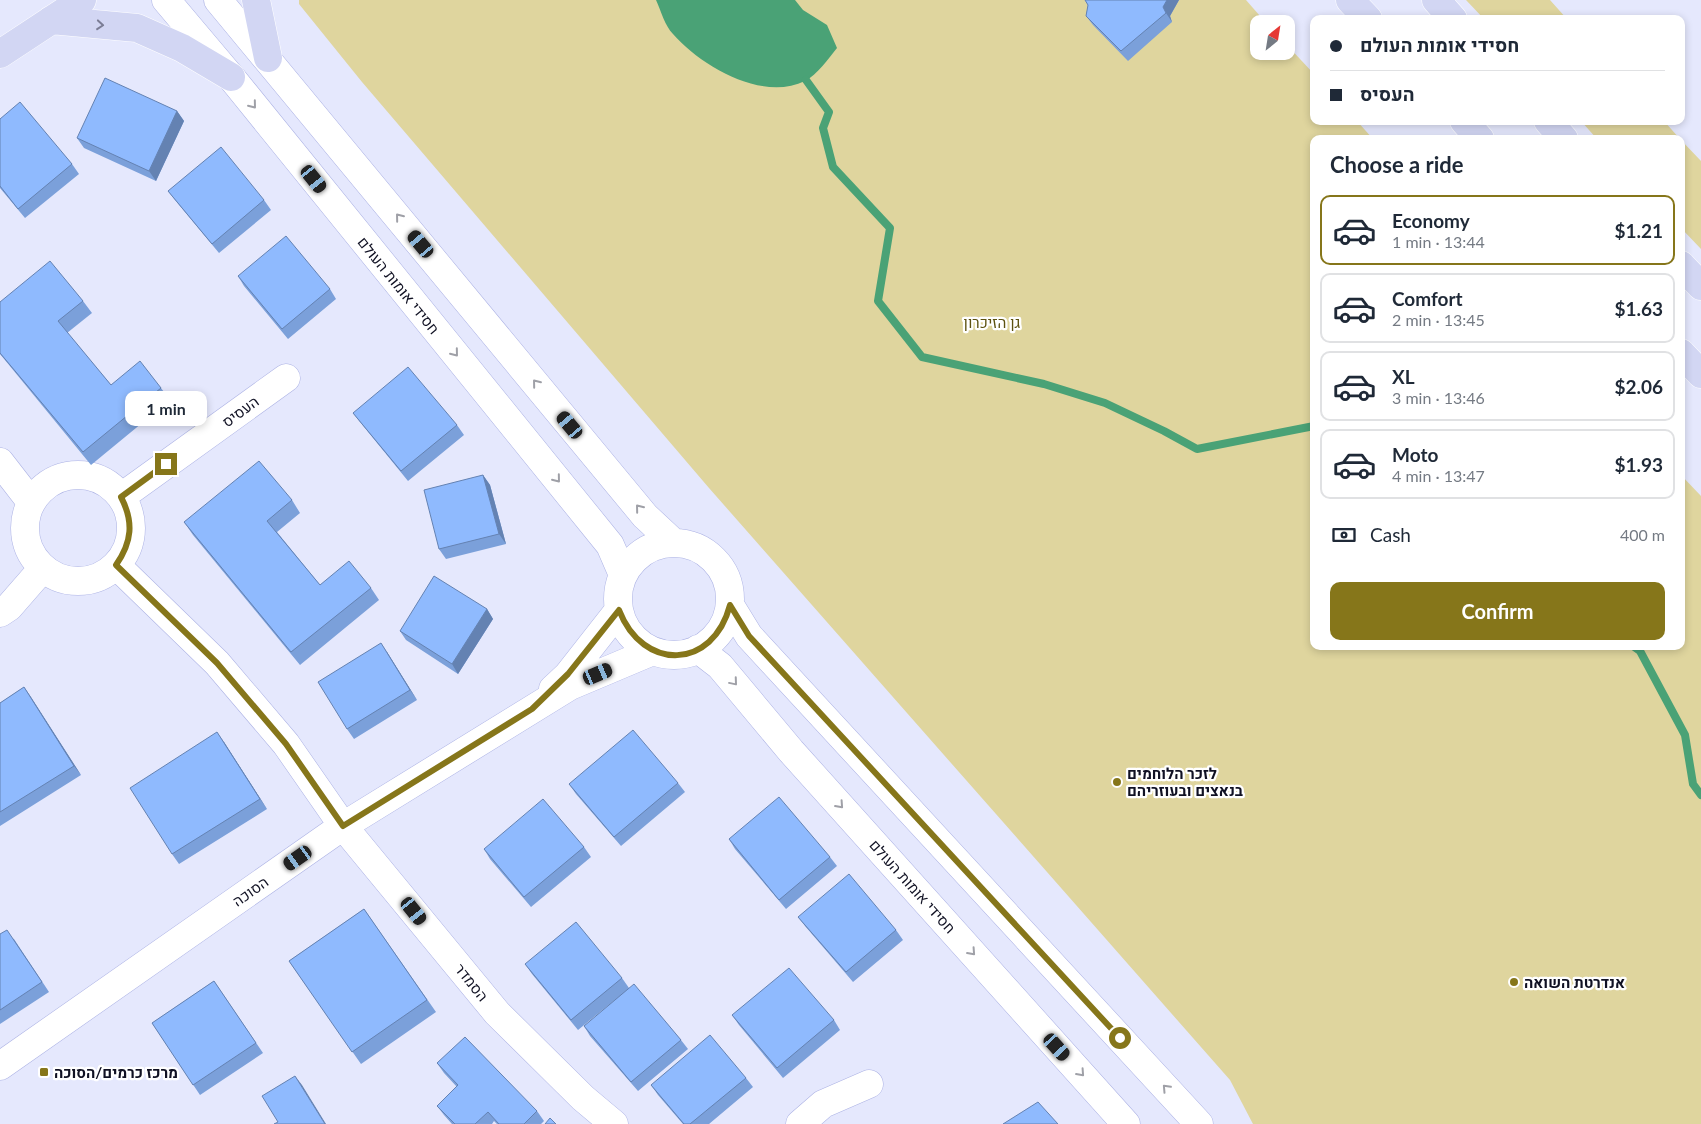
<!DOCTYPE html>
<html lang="en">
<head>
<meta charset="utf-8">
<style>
  body { margin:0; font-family:Lato,Heebo,sans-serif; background:#f2f2f3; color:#1f2937; height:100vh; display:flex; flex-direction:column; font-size:19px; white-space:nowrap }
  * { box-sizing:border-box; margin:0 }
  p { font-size:16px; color:#747a83 }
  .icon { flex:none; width:28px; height:28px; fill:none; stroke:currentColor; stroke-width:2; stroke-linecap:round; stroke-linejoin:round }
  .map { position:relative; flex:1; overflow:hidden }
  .sheet { position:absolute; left:1310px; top:135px; width:375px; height:515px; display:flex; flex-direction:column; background:#fff; border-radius:10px; box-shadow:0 2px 8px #0003 }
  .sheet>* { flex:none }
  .hud { position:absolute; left:1310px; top:15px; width:375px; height:110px; border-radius:10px; box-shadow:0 2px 8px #0003; display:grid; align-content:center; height:110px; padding:0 20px; background:#fff }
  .needle { width:32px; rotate:30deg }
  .fabs { position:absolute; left:1250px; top:15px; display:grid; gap:10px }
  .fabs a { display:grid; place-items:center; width:45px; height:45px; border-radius:10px; background:#fff; box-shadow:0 2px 8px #0003; font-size:25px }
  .end { position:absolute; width:22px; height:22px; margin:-11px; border:6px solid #86761a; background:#fff; box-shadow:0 0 0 2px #fff }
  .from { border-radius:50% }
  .bubble { position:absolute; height:35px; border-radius:10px; background:#fff; box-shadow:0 2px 8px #0003; font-size:16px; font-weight:700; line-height:35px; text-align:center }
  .car { position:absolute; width:15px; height:30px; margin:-15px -8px; border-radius:6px; box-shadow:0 0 4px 1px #0007; background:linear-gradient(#222 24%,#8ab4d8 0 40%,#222 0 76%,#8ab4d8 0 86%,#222 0) }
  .hud b { display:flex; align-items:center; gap:18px; height:48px; font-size:19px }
  .hud b+b { border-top:1px solid #e0e1e3 }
  .hud i { width:12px; height:12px; background:#1f2937 }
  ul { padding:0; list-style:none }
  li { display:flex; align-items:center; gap:15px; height:70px; margin:0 10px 8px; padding:0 10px; border:2px solid #e0e1e3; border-radius:10px }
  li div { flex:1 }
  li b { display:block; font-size:19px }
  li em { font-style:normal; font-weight:700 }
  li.active { border-color:#86761a }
  li>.icon { width:45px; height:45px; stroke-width:1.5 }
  h2 { padding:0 20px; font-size:22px; line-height:60px }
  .pay { display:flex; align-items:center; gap:12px; height:55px; padding:0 20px; font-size:19px }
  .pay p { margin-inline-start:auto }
  .cta { display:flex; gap:10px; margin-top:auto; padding:10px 20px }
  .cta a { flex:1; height:58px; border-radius:10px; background:#86761a; color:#fff; font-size:20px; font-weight:700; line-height:58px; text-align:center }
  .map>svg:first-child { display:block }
</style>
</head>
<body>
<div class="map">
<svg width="1701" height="1124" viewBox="0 0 1701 1124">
  <rect width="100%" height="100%" fill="#e5e8fd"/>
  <!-- green -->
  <path fill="#dfd59e" d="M 299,0 L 1246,0 L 1267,24 L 1259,24 L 1259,51 L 1286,51 L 1286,44 L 1314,74 L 1314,121 L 1357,121 L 1373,139 L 1314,139 L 1314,646 L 1681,646 L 1681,475 L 1701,496 L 1701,1124 L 1253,1124 L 1230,1080 L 709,488 L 362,82 L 299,4 Z
    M 1466,0 L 1550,0 L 1567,19 L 1484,19 Z
    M 1581,121 L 1664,121 L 1680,139 L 1597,139 Z
    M 1681,140 L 1701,161 L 1701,249 L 1681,228 Z"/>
  <!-- water -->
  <path fill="#4aa276" d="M 656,0 L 795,0 L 803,10 L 827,25 L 837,48 C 829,58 817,75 805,81 C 762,102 701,66 673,34 C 665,26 661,11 656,0 Z"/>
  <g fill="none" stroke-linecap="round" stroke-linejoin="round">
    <!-- stream -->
    <path stroke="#4aa276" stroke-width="8" d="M 806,80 L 829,112 L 823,128 L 833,167 L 890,228 L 878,301 L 922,357 L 1044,384 L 1105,403 L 1164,431 L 1197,449 L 1314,426
      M 1633,646 L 1640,651 L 1685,735 L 1693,784 L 1701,795"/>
    <!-- minor casing -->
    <g stroke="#acb2e4" stroke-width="29">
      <path id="minor" d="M 166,0 L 231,77 L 610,545 L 623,575
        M 218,0 L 645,516 L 674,543
        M 0,462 L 31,502
        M25 528a53 53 0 1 1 106 0a53 53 0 1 1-106 0Z
        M 121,497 L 286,378
        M618 599a56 56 0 1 1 112 0a56 56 0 1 1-112 0Z
        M 116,565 L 217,663 L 286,744 L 343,826 L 497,1013 L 583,1098 L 614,1124
        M 730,605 L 749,636 L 1199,1124
        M 0,613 L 9,607 L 43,568
        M 698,649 L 720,666 L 791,751 L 1126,1124
        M 553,689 L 568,675 L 619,610
        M 0,1066 L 343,826 L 570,686 L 653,651
        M 800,1124 L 823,1104 L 869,1084"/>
    </g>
    <!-- major casing -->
    <g stroke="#fff" stroke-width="29">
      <path id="major" d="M 256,0 L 268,58
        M 1350,0 L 1368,19
        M 1436,0 L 1453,19
        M 51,20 L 137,28 L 182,48 L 231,77
        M 0,54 L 82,0
        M 1464,121 L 1480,139
        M 1548,121 L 1564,139
        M 1681,265 L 1701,286
        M 1681,353 L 1701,374"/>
    </g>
    <!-- minor -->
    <use href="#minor" stroke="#fff" stroke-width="28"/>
    <!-- major -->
    <use href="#major" stroke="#d2d6f3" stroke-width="28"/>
  </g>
  <!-- wall -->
  <path fill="#7ba0da" d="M 1085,0 L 1179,0 L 1170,16 L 1172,22 L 1128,61 L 1093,25 L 1086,16 L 1088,5 Z
    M 177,111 L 184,121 L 156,181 L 84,148 L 77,138 Z
    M 0,119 L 72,164 L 79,174 L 25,218 L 0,188 Z
    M 168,191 L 264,200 L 271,210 L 219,253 L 175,200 Z
    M 238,276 L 330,289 L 336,299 L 288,339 L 244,286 Z
    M 83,301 L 92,313 L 67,333 L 111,385 L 161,388 L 170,400 L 91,465 L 0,354 L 0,302 Z
    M 353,413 L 457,425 L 464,435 L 408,481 L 360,422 Z
    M 483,475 L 490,485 L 506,544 L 446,559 L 439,549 Z
    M 292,500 L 300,513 L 277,532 L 320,585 L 371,588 L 379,600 L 300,665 L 193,535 L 184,522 Z
    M 487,609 L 493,619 L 458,674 L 406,640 L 400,631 Z
    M 387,652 L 417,700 L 354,739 L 347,729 Z
    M 24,687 L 81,775 L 0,826 L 0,703 Z
    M 224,742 L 267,809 L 179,864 L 172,854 Z
    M 678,783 L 685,792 L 621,846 L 576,794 L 569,784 Z
    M 729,839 L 830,857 L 837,866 L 786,909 L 735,849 Z
    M 584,847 L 591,857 L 531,907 L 490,859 L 484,849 Z
    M 364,909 L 436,1012 L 361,1064 L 289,961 Z
    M 798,917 L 896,930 L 903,940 L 853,982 L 805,926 Z
    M 0,934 L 14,939 L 49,992 L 0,1024 Z
    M 525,964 L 622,978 L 629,988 L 681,1040 L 688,1049 L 638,1091 L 590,1036 L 584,1026 L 622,994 L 578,1030 L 532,974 Z
    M 214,981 L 263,1053 L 200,1095 L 152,1023 Z
    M 732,1015 L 834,1020 L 840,1030 L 783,1078 L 739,1025 Z
    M 437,1063 L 537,1111 L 544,1121 L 541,1124 L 497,1124 L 494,1121 L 492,1124 L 452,1124 L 444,1115 L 437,1106 L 457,1087 L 444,1073 Z
    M 746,1078 L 753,1087 L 709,1124 L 683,1124 L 658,1095 L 651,1085 Z"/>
  <!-- shaded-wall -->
  <path fill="#6482b2" d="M 1167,0 L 1179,0 L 1170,16 L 1172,22 L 1166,13 L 1163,7 Z
    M 177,111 L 184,121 L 156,181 L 149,171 Z
    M 483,475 L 490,485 L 506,544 L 499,534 Z
    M 487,609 L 493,619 L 458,674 L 452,664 Z
    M 381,643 L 387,652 L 417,700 L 410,690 Z
    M 24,687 L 31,697 L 81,775 L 74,766 Z
    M 217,732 L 224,742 L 267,809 L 260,799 Z
    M 295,1076 L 302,1085 L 326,1124 L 325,1124 Z"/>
  <!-- building -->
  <path fill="#8fbafe" stroke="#6482b2" d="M 1085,0 L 1167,0 L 1163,7 L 1166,13 L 1121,51 L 1086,16 L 1088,5 Z
    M 105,78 L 177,111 L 149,171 L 77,138 Z
    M 20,102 L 72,164 L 18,209 L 0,186 L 0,119 Z
    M 221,147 L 264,200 L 212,244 L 168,191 Z
    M 286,236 L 330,289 L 282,329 L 238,276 Z
    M 50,261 L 83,301 L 58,321 L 111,385 L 140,361 L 161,388 L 83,452 L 0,353 L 0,302 Z
    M 408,367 L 457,425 L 401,471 L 353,413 Z
    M 259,461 L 292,500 L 267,521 L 320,585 L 349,561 L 371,588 L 291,652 L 184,522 Z
    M 483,475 L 499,534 L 439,549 L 424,490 Z
    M 434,576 L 487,609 L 452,664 L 400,631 Z
    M 381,643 L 410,690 L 347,729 L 318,682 Z
    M 24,687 L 74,766 L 0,812 L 0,703 Z
    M 633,730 L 678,783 L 614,837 L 569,784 Z
    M 217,732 L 260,799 L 172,854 L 130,788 Z
    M 779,797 L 830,857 L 779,900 L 729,839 Z
    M 543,799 L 584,847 L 524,897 L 484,849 Z
    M 849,874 L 896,930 L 846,972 L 798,917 Z
    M 364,909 L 427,1000 L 352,1052 L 289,961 Z
    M 576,922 L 622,978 L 571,1020 L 525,964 Z
    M 7,930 L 42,982 L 0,1010 L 0,934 Z
    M 789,968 L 834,1020 L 777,1068 L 732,1015 Z
    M 214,981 L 256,1043 L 193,1085 L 152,1023 Z
    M 634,984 L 681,1040 L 631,1082 L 584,1026 Z
    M 710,1035 L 746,1078 L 690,1124 L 684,1124 L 651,1085 Z
    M 465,1037 L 537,1111 L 524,1124 L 499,1124 L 488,1112 L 475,1124 L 455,1124 L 437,1106 L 458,1085 L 437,1063 Z
    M 295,1076 L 325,1124 L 274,1124 L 278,1122 L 262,1096 Z
    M 1038,1102 L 1058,1124 L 1003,1124 Z
    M 550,1118 L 556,1124 L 545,1124 Z"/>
  <!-- one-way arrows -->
  <defs><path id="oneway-chevron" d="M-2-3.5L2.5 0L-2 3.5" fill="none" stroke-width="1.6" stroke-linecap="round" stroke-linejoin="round" transform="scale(1.25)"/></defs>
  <use stroke="#7b7d95" href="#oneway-chevron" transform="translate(100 25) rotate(5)"/>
  <g stroke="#9fa0a7">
    <use href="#oneway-chevron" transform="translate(253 105) rotate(51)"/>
    <use href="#oneway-chevron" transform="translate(399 217) rotate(-129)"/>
    <use href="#oneway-chevron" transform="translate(455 353) rotate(51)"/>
    <use href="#oneway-chevron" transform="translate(536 383) rotate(-129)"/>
    <use href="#oneway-chevron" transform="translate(557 479) rotate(51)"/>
    <use href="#oneway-chevron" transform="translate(639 508) rotate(-129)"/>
    <use href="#oneway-chevron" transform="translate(734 682) rotate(50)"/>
    <use href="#oneway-chevron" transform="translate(840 805) rotate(48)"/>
    <use href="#oneway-chevron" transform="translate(972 952) rotate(48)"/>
    <use href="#oneway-chevron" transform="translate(1081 1073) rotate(48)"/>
    <use href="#oneway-chevron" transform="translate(1166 1088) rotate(-133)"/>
  </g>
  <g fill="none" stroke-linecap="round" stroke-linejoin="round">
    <!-- route -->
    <path stroke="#86761a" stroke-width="6" d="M 166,464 L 121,497 C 134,522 132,542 116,565 L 217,663 L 286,744 L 343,826 L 532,709 L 568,674 L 619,610 C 643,672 713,670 730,605 L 749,636 L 1120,1038"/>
  </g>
  <!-- markers -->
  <g fill="#86761a" stroke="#fff" stroke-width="2">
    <circle cx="1117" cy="782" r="5"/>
    <circle cx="1514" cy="982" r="5"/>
    <rect x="39" y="1067" width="10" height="10" rx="2.5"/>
  </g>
  <g text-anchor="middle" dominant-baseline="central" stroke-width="4.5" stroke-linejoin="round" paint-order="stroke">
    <!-- street labels -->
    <g font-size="15" fill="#101123" stroke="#fff">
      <text transform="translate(399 285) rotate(51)">חסידי אומות העולם</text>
      <text transform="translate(240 411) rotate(-36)">העסיס</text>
      <text transform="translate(913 886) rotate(48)">חסידי אומות העולם</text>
      <text transform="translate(250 891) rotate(-35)">הסוכה</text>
      <text transform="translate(472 982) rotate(51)">הסמדר</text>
    </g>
    <!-- park labels -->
    <g font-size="15" fill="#5c510f" stroke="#fff">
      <text x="992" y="322">גן הזיכרון</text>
    </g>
    <!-- poi labels -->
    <g font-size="15" font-weight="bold" fill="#101123" stroke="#fff" text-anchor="start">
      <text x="1127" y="773">לזכר הלוחמים<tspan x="1127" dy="17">בנאצים ובעוזריהם</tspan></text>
      <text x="1524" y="982">אנדרטת השואה</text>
      <text x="54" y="1072">מרכז כרמים/הסוכה</text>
    </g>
  </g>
</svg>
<div class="fabs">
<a><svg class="needle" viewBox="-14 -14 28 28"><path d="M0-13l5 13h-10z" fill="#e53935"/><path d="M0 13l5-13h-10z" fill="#747a83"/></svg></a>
</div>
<i class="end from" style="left:1120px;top:1038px"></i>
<i class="end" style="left:166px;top:464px"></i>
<div class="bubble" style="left:125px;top:391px;width:82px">1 min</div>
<i class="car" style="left:314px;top:179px;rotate:141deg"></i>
<i class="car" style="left:421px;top:244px;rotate:320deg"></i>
<i class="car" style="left:570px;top:425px;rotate:320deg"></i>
<i class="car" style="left:598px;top:674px;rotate:67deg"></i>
<i class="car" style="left:298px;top:858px;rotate:235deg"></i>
<i class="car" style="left:414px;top:911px;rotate:141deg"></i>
<i class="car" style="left:1057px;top:1047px;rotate:138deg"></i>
<div class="hud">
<b><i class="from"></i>חסידי אומות העולם</b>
<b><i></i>העסיס</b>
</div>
<section class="sheet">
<h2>Choose a ride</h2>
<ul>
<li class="active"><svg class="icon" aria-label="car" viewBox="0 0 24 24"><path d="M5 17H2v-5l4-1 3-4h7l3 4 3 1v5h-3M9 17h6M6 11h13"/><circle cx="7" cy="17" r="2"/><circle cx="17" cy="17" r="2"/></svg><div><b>Economy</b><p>1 min · 13:44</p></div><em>$1.21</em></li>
<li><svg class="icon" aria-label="car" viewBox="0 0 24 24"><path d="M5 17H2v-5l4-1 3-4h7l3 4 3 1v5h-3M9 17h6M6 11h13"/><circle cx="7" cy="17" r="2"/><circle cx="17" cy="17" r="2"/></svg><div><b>Comfort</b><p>2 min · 13:45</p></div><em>$1.63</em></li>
<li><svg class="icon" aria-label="car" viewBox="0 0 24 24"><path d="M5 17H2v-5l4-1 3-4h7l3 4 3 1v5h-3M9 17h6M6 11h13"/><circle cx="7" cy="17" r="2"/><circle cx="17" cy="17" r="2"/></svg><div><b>XL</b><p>3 min · 13:46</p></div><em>$2.06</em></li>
<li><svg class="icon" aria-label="car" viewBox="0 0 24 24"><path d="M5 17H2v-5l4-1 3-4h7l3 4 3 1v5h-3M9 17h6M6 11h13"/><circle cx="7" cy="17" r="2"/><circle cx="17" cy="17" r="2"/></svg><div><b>Moto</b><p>4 min · 13:47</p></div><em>$1.93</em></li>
</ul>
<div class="pay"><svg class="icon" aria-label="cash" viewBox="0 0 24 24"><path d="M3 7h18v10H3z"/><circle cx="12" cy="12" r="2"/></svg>Cash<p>400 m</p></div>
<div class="cta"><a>Confirm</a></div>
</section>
</div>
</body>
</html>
